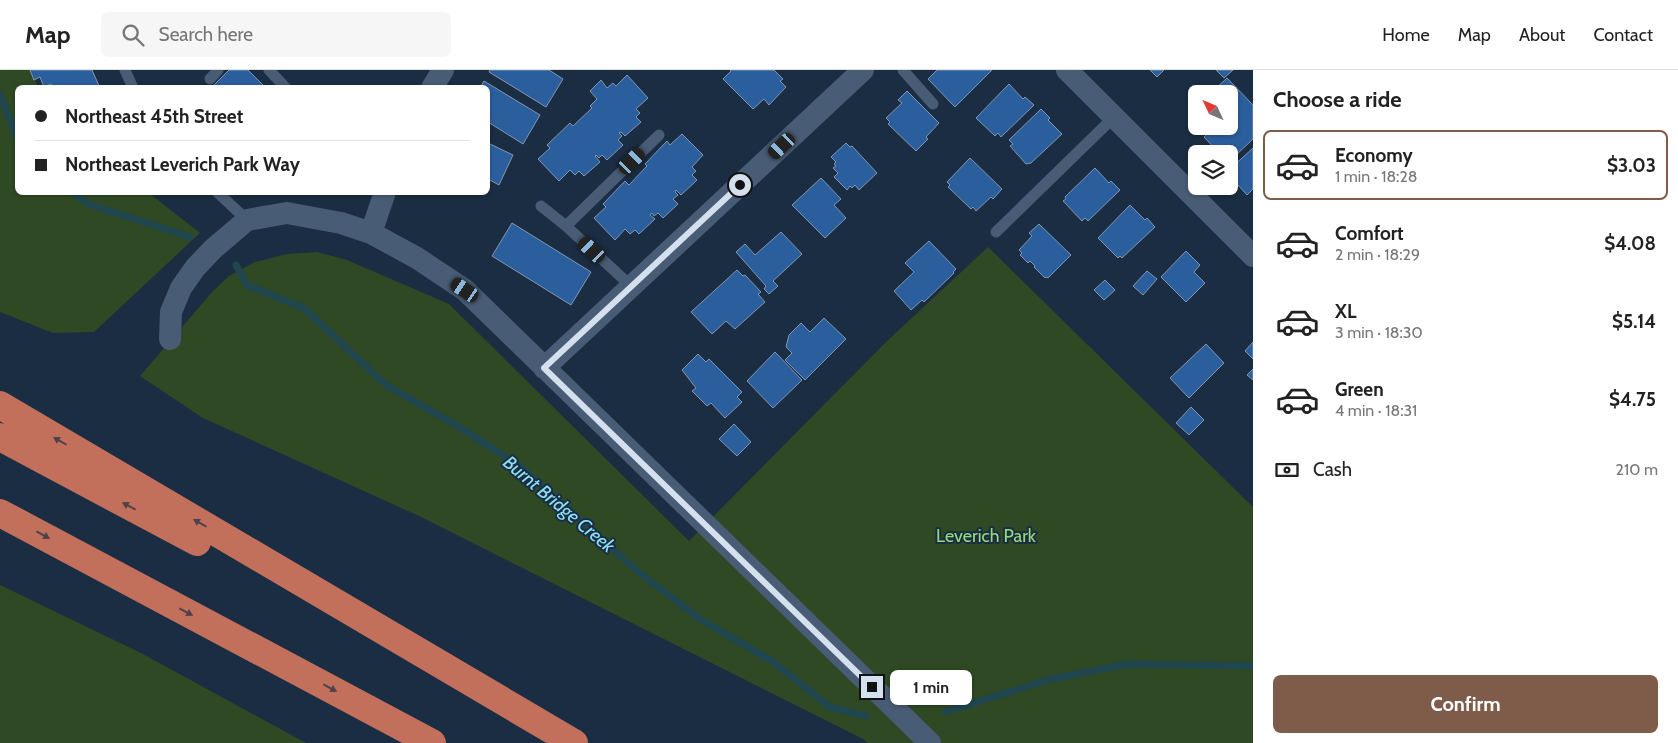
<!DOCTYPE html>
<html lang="en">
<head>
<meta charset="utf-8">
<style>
  body { margin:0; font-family:Cabin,sans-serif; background:#f6f6f6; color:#222; height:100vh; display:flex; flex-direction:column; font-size:19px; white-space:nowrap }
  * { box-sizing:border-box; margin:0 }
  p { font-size:16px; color:#767676 }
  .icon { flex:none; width:28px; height:28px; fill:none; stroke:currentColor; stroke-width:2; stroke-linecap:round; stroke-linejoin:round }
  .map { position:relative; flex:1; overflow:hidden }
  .panel { display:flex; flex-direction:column; background:#fff; width:425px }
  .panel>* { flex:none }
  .guide { position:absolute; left:15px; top:15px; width:475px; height:110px; border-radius:8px; box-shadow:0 1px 4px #0004; display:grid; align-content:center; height:110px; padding:0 20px; background:#fff }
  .needle { width:32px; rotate:314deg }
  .fabs { position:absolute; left:1188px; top:15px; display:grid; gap:10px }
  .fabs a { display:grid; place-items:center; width:50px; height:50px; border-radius:8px; background:#fff; box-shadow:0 1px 4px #0004; font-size:25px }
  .end { position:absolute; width:22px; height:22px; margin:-11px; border:6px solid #d5e0ef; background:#111; box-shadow:0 0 0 2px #111 }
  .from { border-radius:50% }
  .bubble { position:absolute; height:35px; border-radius:8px; background:#fff; box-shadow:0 1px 4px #0004; font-size:16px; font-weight:700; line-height:35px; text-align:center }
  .car { position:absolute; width:15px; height:30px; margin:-15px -8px; border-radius:6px; box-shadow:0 0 4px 1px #0007; background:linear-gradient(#222 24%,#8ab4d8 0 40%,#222 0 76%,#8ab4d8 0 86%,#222 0) }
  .guide b { display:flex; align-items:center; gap:18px; height:48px; font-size:19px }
  .guide b+b { border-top:1px solid #e0e0e0 }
  .guide i { width:12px; height:12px; background:#222 }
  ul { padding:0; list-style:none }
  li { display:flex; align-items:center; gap:15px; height:70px; margin:0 10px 8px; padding:0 10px; border:2px solid transparent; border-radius:8px }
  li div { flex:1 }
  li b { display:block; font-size:19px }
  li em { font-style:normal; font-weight:700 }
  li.active { border-color:#7f5b4a }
  li>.icon { width:45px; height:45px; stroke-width:1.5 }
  h2 { padding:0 20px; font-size:22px; line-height:60px }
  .pay { display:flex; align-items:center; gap:12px; height:55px; padding:0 20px; font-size:19px }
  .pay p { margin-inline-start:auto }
  .cta { display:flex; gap:10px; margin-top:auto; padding:10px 20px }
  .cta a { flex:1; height:58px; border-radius:8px; background:#7f5b4a; color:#fff; font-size:20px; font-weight:700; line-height:58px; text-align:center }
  header { display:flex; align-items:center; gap:30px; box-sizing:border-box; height:70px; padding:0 25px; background:#fff; border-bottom:1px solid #e0e0e0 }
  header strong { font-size:24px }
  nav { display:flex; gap:28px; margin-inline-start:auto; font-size:18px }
  .search { width:350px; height:45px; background:#f6f6f6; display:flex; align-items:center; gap:12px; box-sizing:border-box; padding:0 18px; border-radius:8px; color:#767676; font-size:19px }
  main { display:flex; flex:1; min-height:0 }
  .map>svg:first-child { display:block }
</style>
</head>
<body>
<header>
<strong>Map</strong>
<div class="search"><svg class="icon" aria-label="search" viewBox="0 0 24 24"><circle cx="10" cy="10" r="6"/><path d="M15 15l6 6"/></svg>Search here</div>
<nav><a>Home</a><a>Map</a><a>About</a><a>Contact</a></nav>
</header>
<main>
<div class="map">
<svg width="1253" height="673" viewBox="0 0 1253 673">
  <rect width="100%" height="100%" fill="#1b2d43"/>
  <!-- green -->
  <path fill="#2e4923" d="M 0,0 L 31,0 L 38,17 L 18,18 L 18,122 L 149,123 L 200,163 L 94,262 L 53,263 L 0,242 Z
    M 988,177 L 1253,437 L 1253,673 L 868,673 L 863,669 L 419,446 L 203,348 L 140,306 L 213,221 L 229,206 L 255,192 L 287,184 L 317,182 L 347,190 L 449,234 L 689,471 L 886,272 Z
    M 0,515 L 143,584 L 306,673 L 0,673 Z"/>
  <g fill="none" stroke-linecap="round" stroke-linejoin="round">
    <!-- stream -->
    <path stroke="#20464f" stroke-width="7" d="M 0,25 L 18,70
      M 72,122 L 88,134 L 190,167
      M 236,195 L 247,215 L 304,238 L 386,315 L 456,355 L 521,397 L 637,501 L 700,549 L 772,591 L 830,637 L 866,646
      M 945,642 L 1051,609 L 1128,594 L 1253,596"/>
  </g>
  <!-- building -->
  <path fill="#2b5e9d" stroke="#8297b1" d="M 30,0 L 92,0 L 100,18 L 53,18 L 51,14 L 44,17 L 40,7 L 34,10 Z
    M 229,0 L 248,0 L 266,18 L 211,18 Z
    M 490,0 L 549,0 L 563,9 L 546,37 L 489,2 Z
    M 730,0 L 774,0 L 783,9 L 780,11 L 786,17 L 769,35 L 764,29 L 753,39 L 723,9 L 731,1 Z
    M 937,0 L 992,0 L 955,37 L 928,9 Z
    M 1150,0 L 1164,0 L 1157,7 Z
    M 1216,0 L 1233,0 L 1224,8 Z
    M 627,5 L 648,28 L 636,39 L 640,43 L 636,47 L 641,52 L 625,66 L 621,62 L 619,63 L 622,66 L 618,70 L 623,75 L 607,90 L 602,85 L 599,88 L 596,85 L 595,86 L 600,92 L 584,106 L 579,101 L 575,105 L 570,100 L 559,111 L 538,89 L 550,78 L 547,75 L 570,53 L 573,56 L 592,38 L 590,36 L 597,29 L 590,21 L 601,10 L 607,18 L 613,13 L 616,16 Z
    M 1227,8 L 1253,35 L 1253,69 L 1233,88 L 1222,76 L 1217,81 L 1204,67 L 1215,56 L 1229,56 L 1229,24 L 1210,24 Z
    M 484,11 L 540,45 L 523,74 L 488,52 L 488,18 L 480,18 Z
    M 1009,14 L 1023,29 L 1025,27 L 1034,35 L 1001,67 L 998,63 L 995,66 L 976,48 Z
    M 907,21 L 939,53 L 926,67 L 928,69 L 916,81 L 888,54 L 890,52 L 886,48 L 902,33 L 898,30 Z
    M 1041,39 L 1050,48 L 1048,50 L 1062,64 L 1031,93 L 1026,94 L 1010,76 L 1013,74 L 1009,70 Z
    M 682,64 L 703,85 L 692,97 L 696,101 L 692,105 L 697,110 L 681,125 L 676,120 L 675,122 L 678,125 L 673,129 L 678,134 L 663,148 L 658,143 L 654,146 L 652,143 L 650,145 L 655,149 L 639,164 L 635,160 L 630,164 L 625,159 L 615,170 L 594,148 L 606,137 L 603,134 L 625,111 L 629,115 L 647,96 L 645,94 L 667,71 L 670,75 Z
    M 488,73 L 513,85 L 499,115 L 488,109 Z
    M 846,73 L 850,77 L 852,76 L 877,103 L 859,120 L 855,115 L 852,118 L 850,116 L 847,120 L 834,107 L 838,103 L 833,98 L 836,96 L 834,94 L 836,92 L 831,87 Z
    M 1253,78 L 1253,119 L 1247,125 L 1229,105 L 1229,100 Z
    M 970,88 L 1002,119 L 993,129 L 991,127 L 976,141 L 973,137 L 971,139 L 948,117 L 950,115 L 947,112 Z
    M 1095,98 L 1109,113 L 1111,111 L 1120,120 L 1088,151 L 1085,148 L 1082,151 L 1063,131 L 1066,129 L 1065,127 Z
    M 821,108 L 841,129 L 834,135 L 846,148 L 825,168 L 792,135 Z
    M 1130,135 L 1145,150 L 1147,148 L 1155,157 L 1122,188 L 1120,186 L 1118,188 L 1098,168 Z
    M 512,153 L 591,202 L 571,235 L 492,186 Z
    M 1039,154 L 1071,185 L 1048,208 L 1046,207 L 1045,208 L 1034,197 L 1035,196 L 1030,191 L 1028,193 L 1020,185 L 1022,183 L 1019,180 L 1032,166 L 1029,163 Z
    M 781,162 L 802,184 L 773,211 L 778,216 L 769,224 L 764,219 L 766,216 L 736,182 L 745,174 L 755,185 Z
    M 929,171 L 956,199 L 953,202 L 954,203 L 924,232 L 922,230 L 911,240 L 894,221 L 914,202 L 905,193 Z
    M 1186,181 L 1200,195 L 1194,202 L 1205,213 L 1186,232 L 1161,207 Z
    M 737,200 L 743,206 L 745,205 L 761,222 L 758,224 L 765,232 L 735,259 L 726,251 L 712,264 L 691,242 Z
    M 1147,201 L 1157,209 L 1143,225 L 1133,216 Z
    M 1105,210 L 1115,220 L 1104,230 L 1094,220 Z
    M 824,248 L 846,269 L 805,310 L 785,290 L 792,283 L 786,277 L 789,265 L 801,253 L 810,262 Z
    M 1253,272 L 1253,289 L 1245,281 Z
    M 1206,274 L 1224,293 L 1189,328 L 1170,308 Z
    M 775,282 L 802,310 L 773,338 L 747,311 Z
    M 698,284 L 706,292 L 709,289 L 742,322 L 737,327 L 742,332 L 725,348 L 711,333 L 707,336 L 692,321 L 696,318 L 682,300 Z
    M 1253,299 L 1253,310 L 1247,305 Z
    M 1191,337 L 1204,350 L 1189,365 L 1176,353 Z
    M 734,354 L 751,372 L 737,386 L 719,369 Z"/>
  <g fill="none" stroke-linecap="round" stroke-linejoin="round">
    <!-- service -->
    <path stroke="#495c75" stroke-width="11" d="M 125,0 L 133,18
      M 269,0 L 286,18
      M 903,0 L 933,34
      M 210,9 L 218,0
      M 217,122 L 247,150
      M 541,136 L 566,156 L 631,216
      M 566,156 L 659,65
      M 996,162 L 1114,47"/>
    <!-- minor -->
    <path stroke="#495c75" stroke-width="22" d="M 1067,0 L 1253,186
      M 432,18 L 443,0
      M 371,163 L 385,122
      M 170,269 L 171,242 L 181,218 L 195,198 L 213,179 L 247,150 L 287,143 L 341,153 L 371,163 L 417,188 L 465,220 L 930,673
      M 544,298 L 863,0"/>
    <!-- motorway -->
    <path stroke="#c26f5c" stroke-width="28" d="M 0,335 L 574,673
      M 0,367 L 197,472
      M 0,443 L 432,673"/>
  </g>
  <!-- one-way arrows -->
  <defs><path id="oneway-solid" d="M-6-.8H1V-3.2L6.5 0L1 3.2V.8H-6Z" transform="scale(1.25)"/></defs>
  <g fill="#4d414a">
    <use href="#oneway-solid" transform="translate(60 371) rotate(-150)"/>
    <use href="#oneway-solid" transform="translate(129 436) rotate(-152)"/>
    <use href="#oneway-solid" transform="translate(200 453) rotate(-150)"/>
    <use href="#oneway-solid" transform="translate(43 465) rotate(28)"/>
    <use href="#oneway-solid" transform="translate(186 542) rotate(28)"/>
    <use href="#oneway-solid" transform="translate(330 618) rotate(28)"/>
  </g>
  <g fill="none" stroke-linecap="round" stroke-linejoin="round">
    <!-- route -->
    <path stroke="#d5e0ef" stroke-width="6" d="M 740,115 L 544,298 L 872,617"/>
  </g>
  <g text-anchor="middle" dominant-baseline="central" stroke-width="4" stroke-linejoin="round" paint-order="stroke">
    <!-- park labels -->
    <g font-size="18" fill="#94d97a" stroke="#1b2d43">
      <text x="986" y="466">Leverich Park</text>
    </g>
    <!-- water labels -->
    <g font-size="19" font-style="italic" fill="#8be0f4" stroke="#1b2d43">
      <text transform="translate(559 434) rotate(40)">Burnt Bridge Creek</text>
    </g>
  </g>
</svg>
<div class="fabs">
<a><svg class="needle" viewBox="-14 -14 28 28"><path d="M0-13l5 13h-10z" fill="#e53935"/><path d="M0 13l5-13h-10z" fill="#767676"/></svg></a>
<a><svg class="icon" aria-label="layers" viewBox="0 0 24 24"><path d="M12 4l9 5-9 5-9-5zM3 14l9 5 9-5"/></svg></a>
</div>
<i class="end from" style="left:740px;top:115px"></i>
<i class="end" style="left:872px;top:617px"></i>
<div class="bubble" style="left:890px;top:600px;width:82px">1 min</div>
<i class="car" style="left:782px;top:76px;rotate:227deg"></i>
<i class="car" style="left:632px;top:91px;rotate:46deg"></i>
<i class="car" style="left:592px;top:180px;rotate:313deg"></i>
<i class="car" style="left:465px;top:220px;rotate:304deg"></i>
<div class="guide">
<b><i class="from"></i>Northeast 45th Street</b>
<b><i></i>Northeast Leverich Park Way</b>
</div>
</div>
<section class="panel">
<h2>Choose a ride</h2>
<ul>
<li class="active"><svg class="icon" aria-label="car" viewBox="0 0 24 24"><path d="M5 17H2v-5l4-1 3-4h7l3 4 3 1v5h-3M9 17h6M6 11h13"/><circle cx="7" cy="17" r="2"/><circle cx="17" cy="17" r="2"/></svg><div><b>Economy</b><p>1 min · 18:28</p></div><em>$3.03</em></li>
<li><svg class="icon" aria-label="car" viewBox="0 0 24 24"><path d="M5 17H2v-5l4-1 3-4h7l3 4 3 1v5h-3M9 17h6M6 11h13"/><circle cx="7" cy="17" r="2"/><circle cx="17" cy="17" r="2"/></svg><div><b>Comfort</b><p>2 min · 18:29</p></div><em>$4.08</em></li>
<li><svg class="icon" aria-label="car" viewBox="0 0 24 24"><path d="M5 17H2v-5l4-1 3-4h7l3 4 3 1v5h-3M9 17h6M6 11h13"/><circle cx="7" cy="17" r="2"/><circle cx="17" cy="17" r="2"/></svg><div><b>XL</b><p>3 min · 18:30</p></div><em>$5.14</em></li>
<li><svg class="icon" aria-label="car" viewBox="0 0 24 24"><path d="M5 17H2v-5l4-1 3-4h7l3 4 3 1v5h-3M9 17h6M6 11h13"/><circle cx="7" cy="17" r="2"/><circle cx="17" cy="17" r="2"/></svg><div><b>Green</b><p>4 min · 18:31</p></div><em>$4.75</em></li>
</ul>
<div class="pay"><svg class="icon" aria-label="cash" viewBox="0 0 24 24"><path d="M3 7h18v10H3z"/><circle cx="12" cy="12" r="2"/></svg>Cash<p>210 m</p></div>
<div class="cta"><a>Confirm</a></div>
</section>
</main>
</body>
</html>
